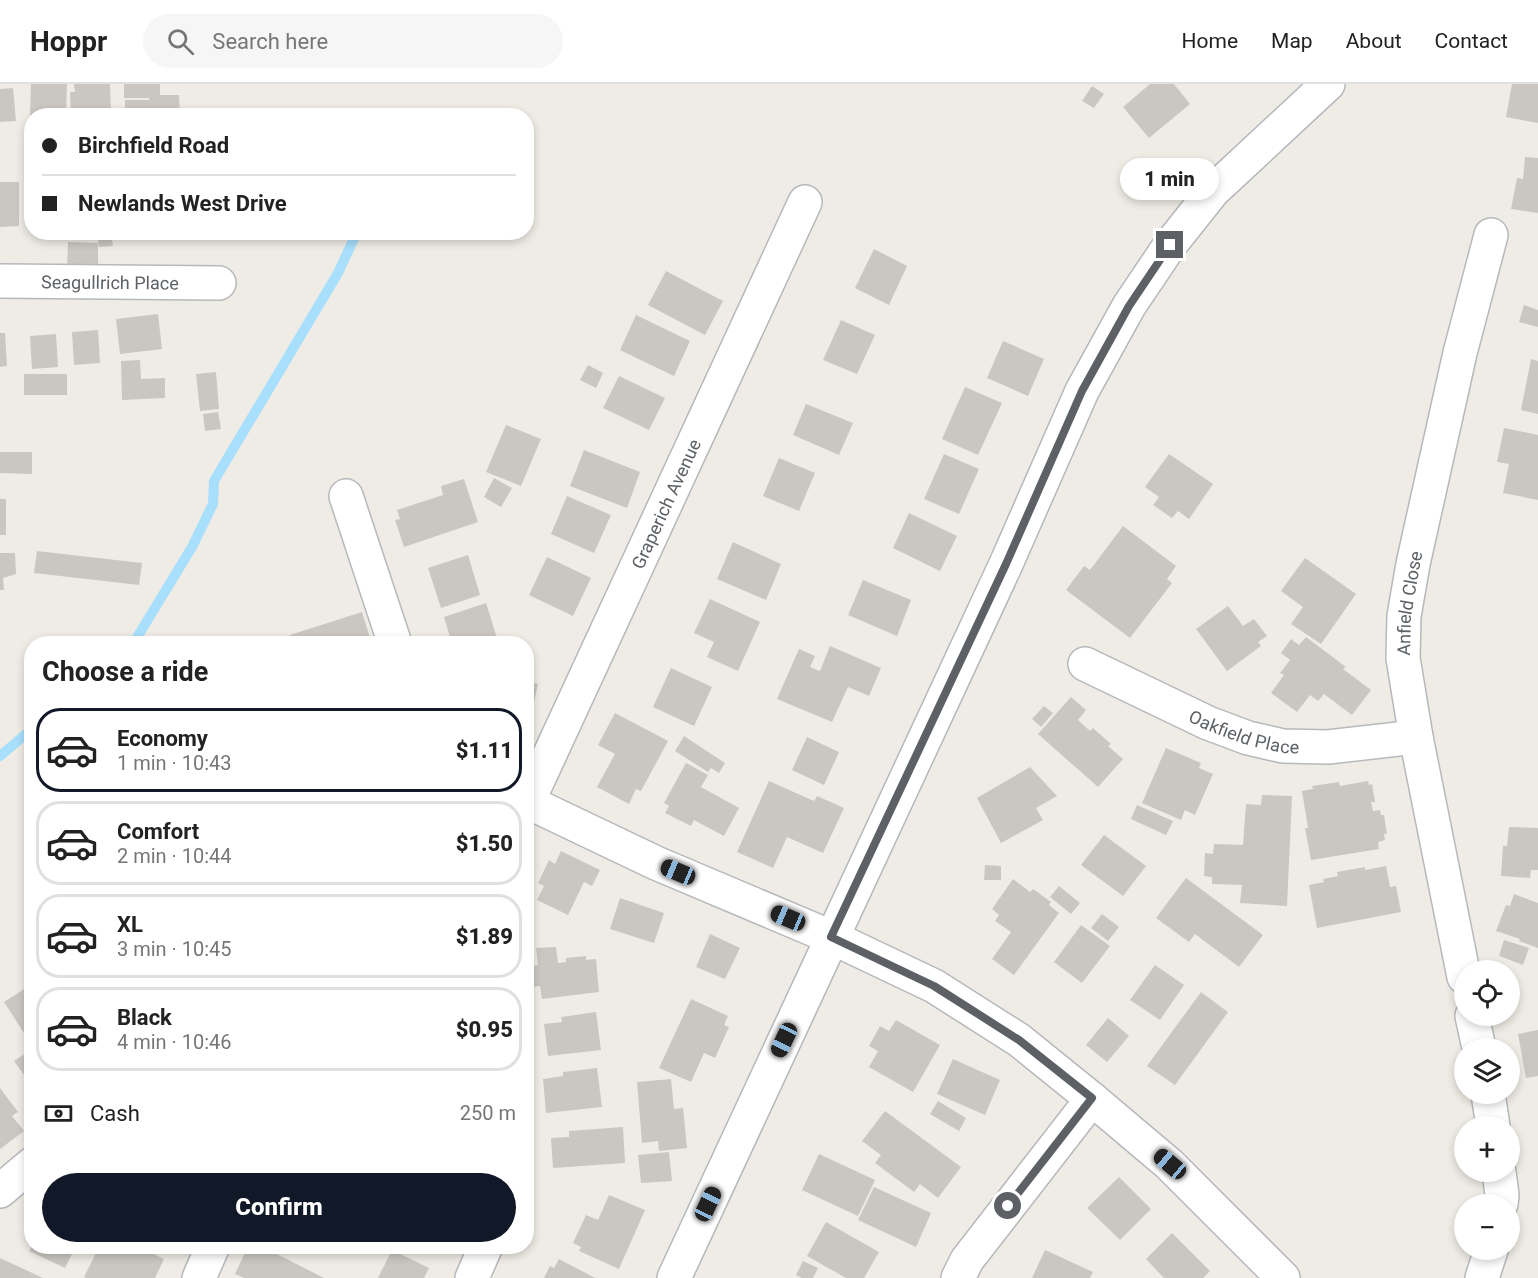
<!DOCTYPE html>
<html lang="en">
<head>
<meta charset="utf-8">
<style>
  body { margin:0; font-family:Roboto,sans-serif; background:#f6f6f6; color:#222; height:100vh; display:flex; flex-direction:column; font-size:22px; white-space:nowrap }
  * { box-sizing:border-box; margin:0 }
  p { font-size:20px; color:#767676 }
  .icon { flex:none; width:33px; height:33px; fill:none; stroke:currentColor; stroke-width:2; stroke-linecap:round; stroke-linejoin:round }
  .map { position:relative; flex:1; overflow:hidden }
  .side { position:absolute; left:24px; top:552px; width:510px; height:618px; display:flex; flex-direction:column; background:#fff; border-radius:24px; box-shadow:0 3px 9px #0003 }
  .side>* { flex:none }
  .top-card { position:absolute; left:24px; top:24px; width:510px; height:132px; border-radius:24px; box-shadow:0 3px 9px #0003; display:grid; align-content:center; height:132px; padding:0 18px; background:#fff }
  .controls { position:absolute; left:1454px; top:876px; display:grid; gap:12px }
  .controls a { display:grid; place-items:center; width:66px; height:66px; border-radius:50%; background:#fff; box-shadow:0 3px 9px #0003; font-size:30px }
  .end { position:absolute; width:27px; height:27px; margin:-14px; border:8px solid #5d6165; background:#fff; box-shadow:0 0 0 3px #fff }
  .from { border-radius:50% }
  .bubble { position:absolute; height:42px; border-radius:21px; background:#fff; box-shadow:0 3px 9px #0003; font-size:20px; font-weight:800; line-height:42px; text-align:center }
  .car { position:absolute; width:18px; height:36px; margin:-18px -9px; border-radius:8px; box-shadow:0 0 4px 2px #0007; background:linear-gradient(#222 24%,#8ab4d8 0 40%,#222 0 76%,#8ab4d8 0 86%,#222 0) }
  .top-card b { display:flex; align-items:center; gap:21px; height:57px; font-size:22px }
  .top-card b+b { border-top:2px solid #e0e0e0 }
  .top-card i { width:15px; height:15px; background:#222 }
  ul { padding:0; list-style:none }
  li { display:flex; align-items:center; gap:18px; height:84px; margin:0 12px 9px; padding:0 6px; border:3px solid #e0e0e0; border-radius:24px }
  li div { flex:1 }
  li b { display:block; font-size:22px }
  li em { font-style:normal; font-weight:800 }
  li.selected { border-color:#111827 }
  li>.icon { width:54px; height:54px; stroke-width:1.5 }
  h2 { padding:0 18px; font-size:27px; line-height:72px }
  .pay { display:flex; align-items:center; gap:15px; height:66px; padding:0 18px; font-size:22px }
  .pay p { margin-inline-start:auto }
  .primary-button { display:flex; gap:12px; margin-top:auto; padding:12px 18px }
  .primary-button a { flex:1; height:69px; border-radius:36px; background:#111827; color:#fff; font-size:24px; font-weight:800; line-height:69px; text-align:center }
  header { display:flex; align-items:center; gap:36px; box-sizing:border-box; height:84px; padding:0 30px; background:#fff; border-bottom:2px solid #e0e0e0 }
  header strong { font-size:28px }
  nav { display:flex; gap:33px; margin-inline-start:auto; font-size:21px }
  .search { width:420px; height:54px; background:#f6f6f6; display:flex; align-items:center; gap:15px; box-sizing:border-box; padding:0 21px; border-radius:33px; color:#767676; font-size:22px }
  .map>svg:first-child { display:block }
</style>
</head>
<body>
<header>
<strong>Hoppr</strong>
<div class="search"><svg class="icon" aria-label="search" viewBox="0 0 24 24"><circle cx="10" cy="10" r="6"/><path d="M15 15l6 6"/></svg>Search here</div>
<nav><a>Home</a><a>Map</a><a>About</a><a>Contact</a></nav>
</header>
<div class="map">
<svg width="1538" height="1194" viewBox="0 0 1538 1194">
  <rect width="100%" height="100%" fill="#efece5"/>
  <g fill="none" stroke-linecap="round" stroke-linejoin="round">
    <!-- stream -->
    <path stroke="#a8dffc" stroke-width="10" d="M 133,560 L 192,463 L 213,420 L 214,397 L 338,189 L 357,148
      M 0,672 L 32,645"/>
  </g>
  <!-- building -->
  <path fill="#cac7c2" d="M 31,0 L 67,0 L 66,32 L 30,32 Z
    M 74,0 L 110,0 L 111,32 L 71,32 L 70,8 L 75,8 Z
    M 124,0 L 160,0 L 160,11 L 179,11 L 180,32 L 125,32 L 125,16 L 149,16 L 149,14 L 124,14 Z
    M 1150,0 L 1174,0 L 1190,20 L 1149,54 L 1123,23 Z
    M 1512,0 L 1538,0 L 1538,39 L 1506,33 Z
    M 1092,2 L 1104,10 L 1094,24 L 1082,17 Z
    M 13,4 L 16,37 L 0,38 L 0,5 Z
    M 1525,73 L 1538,74 L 1538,129 L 1511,125 L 1517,94 L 1523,95 Z
    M 25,81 L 32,81 L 32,103 L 25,103 Z
    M 0,98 L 19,98 L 19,142 L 0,143 Z
    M 26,107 L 32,107 L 32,139 L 25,139 Z
    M 97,148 L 111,148 L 113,162 L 99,163 Z
    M 68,158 L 98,159 L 98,187 L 67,186 Z
    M 874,165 L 907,182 L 889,221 L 855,204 Z
    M 666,187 L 723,217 L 705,251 L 648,221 Z
    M 1524,221 L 1538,226 L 1538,243 L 1519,238 Z
    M 158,230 L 162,265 L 120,270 L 116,235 Z
    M 636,231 L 690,257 L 674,292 L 620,266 Z
    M 841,236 L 875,251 L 857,290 L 823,276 Z
    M 98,246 L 100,279 L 74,281 L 72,248 Z
    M 0,249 L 5,249 L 7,282 L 0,283 Z
    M 56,250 L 58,283 L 32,285 L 30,252 Z
    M 1003,257 L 1044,275 L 1028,312 L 987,294 Z
    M 1531,275 L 1538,277 L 1538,330 L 1521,326 Z
    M 140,276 L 141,295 L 165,294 L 165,314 L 122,316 L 121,277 Z
    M 588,281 L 603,289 L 596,304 L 580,296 Z
    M 216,288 L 219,325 L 200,327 L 196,290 Z
    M 24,290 L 67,290 L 67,311 L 24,311 Z
    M 619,292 L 665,314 L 649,346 L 603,324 Z
    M 965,303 L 1002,319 L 978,371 L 942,355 Z
    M 806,320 L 853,339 L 839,371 L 793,351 Z
    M 218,328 L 221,345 L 205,347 L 203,330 Z
    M 506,341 L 541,355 L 521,402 L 486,388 Z
    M 1504,344 L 1538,351 L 1538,416 L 1503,409 L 1509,380 L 1497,378 Z
    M 584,366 L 640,388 L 627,424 L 570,402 Z
    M 0,368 L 32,368 L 32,390 L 0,389 Z
    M 944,370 L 979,385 L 959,430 L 924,415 Z
    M 1169,370 L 1213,400 L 1189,435 L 1178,427 L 1172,434 L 1153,421 L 1159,413 L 1145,403 Z
    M 779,374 L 815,389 L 799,427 L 763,412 Z
    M 494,394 L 512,404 L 501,423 L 484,413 Z
    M 464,395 L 478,438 L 404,463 L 395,436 L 400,435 L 397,426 L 443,411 L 441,402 Z
    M 567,412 L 611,431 L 594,469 L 551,450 Z
    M 0,415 L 6,415 L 6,451 L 0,451 Z
    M 909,429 L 957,452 L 940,487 L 893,464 Z
    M 1123,442 L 1176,482 L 1167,495 L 1172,499 L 1130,554 L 1066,506 L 1084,482 L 1090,486 Z
    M 733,458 L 781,480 L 766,516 L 717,495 Z
    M 37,467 L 142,479 L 139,501 L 34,489 Z
    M 0,469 L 15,469 L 16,490 L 3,494 L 4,506 L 0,506 Z
    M 468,471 L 480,511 L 441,524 L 428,484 Z
    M 547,473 L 591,494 L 573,532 L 529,511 Z
    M 1305,474 L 1356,510 L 1321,560 L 1291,540 L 1303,523 L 1281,507 Z
    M 863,496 L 911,516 L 897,552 L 848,531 Z
    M 710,515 L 760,538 L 738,587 L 707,573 L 714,558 L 694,549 Z
    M 486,519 L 497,554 L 480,560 L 452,560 L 444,533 Z
    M 1228,522 L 1243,542 L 1254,535 L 1267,552 L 1258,558 L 1261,562 L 1227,587 L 1196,545 Z
    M 362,528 L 372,560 L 292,560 L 290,551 Z
    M 1306,553 L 1346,583 L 1343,585 L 1371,606 L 1352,631 L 1324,610 L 1318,617 L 1310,611 L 1297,628 L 1271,609 L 1284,591 L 1280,589 L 1290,576 L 1281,569 L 1291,555 L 1299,561 Z
    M 830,562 L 881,584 L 869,612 L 848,603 L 832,638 L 777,615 L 799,565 L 815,572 L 810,583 L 820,587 Z
    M 671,584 L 712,603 L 694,642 L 653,623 Z
    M 526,597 L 538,600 L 529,640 L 526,639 Z
    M 1071,613 L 1086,626 L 1078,636 L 1090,647 L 1093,644 L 1111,660 L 1108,662 L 1123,675 L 1098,703 L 1038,650 Z
    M 1044,622 L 1053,629 L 1041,643 L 1032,635 Z
    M 615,629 L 668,657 L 641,707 L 636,705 L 629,720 L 597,703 L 615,670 L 598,661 Z
    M 684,652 L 725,679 L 719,689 L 711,684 L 708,688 L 675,667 Z
    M 807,653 L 839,668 L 824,701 L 792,686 Z
    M 1166,664 L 1201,679 L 1199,684 L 1213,690 L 1195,731 L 1185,726 L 1181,736 L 1142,719 Z
    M 686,679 L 708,691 L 701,703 L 739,724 L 724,752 L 694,736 L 691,742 L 665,729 L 669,722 L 664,719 Z
    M 1030,683 L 1057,712 L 1036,724 L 1043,736 L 1001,759 L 977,714 Z
    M 769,697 L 814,717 L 817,712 L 844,724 L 823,769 L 787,753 L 773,784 L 737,768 Z
    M 1368,697 L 1369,701 L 1372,700 L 1375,718 L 1371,718 L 1373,727 L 1380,726 L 1381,731 L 1384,731 L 1387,750 L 1384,750 L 1385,756 L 1378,758 L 1379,765 L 1311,776 L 1305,744 L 1308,744 L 1302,707 L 1313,705 L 1312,702 L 1339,698 L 1340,702 Z
    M 1262,711 L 1292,712 L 1287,822 L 1240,819 L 1242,801 L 1212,800 L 1212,793 L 1204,792 L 1205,769 L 1213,770 L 1214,760 L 1243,761 L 1246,720 L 1261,721 Z
    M 1137,721 L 1173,737 L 1166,751 L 1131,735 Z
    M 1509,743 L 1538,744 L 1538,786 L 1531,786 L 1530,794 L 1501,792 L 1503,762 L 1507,762 Z
    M 1104,751 L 1146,782 L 1123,812 L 1081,781 Z
    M 561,767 L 600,786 L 592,802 L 584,798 L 568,831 L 537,816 L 544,802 L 538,799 L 549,776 L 555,780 Z
    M 985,781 L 1001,782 L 1001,796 L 984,796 Z
    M 1386,782 L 1390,803 L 1396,802 L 1401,828 L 1317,844 L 1309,801 L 1324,798 L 1323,795 L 1338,792 L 1337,788 L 1365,783 L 1365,786 Z
    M 1186,794 L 1263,851 L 1239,883 L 1195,850 L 1189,858 L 1156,834 Z
    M 1013,795 L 1030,808 L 1033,805 L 1051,818 L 1049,821 L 1059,829 L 1014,891 L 992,875 L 1011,848 L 995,837 L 999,831 L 992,825 Z
    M 1059,802 L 1080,819 L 1071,830 L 1050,813 Z
    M 1514,810 L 1538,819 L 1538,864 L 1519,857 L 1520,855 L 1496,847 L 1506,821 L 1510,822 Z
    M 620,814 L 664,829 L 654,859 L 610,845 Z
    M 1102,830 L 1119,843 L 1108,857 L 1091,844 Z
    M 1081,841 L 1110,862 L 1082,899 L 1054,878 Z
    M 710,850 L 740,864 L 725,895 L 696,883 Z
    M 1504,856 L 1529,864 L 1523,881 L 1499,872 Z
    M 556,863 L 558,879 L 566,878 L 566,874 L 586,872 L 586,876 L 596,875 L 599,908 L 542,915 L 540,902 L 530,903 L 528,883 L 538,881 L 536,864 Z
    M 1155,881 L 1184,901 L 1160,936 L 1130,916 Z
    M 32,900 L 32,948 L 26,952 L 4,918 Z
    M 1201,908 L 1228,928 L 1175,1001 L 1147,982 Z
    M 691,915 L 728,932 L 724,941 L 729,943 L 715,974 L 704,969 L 691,998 L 659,984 Z
    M 596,928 L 601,966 L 548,972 L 544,940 L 562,938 L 561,933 Z
    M 1108,934 L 1129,952 L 1107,978 L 1086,961 Z
    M 896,936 L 940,961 L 913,1008 L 869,983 L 878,967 L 869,962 L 880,942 L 889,947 Z
    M 1538,946 L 1538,992 L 1526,994 L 1518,950 Z
    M 32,965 L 32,1002 L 14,977 Z
    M 953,975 L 1000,996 L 985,1031 L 937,1010 Z
    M 597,984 L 602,1023 L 546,1029 L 543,995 L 563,992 L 563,988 Z
    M 671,995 L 674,1025 L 683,1024 L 687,1064 L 659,1067 L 658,1057 L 642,1059 L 637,998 Z
    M 0,1004 L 18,1028 L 12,1032 L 24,1047 L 0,1065 Z
    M 938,1017 L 966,1034 L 959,1047 L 930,1030 Z
    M 885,1027 L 961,1083 L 938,1114 L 920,1100 L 914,1108 L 875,1079 L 881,1071 L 862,1057 Z
    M 623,1043 L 625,1079 L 553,1084 L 551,1054 L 569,1053 L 569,1047 Z
    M 669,1068 L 672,1097 L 641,1099 L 638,1071 Z
    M 819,1070 L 875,1096 L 858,1132 L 802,1106 Z
    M 1119,1093 L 1151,1125 L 1120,1156 L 1087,1124 Z
    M 874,1103 L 931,1129 L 916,1163 L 858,1136 Z
    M 609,1111 L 645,1126 L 619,1185 L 579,1167 L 581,1163 L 573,1159 L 586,1131 L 598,1136 Z
    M 826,1138 L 879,1168 L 864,1194 L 846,1194 L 807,1172 Z
    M 1172,1149 L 1210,1187 L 1203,1194 L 1164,1194 L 1146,1175 Z
    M 32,1162 L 76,1162 L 65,1184 L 29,1167 Z
    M 93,1162 L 137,1162 L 164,1175 L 155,1194 L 87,1194 L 84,1193 L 98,1165 Z
    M 248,1162 L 261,1162 L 324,1194 L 244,1194 L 235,1190 Z
    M 392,1166 L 429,1184 L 424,1194 L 378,1194 Z
    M 1045,1166 L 1093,1188 L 1090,1194 L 1032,1194 Z
    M 0,1174 L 43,1194 L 0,1194 Z
    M 559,1175 L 595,1194 L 544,1194 L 550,1182 L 554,1184 Z
    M 803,1177 L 818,1184 L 813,1194 L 802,1194 L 796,1191 Z"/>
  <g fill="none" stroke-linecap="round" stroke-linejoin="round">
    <!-- street casing -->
    <g stroke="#b6b8bc" stroke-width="36">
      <g id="street">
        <path id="s1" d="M 0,197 L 219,199"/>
        <path d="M 346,412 L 395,560"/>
        <path id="s2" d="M 1085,580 L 1208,639 L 1248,654 L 1283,662 L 1328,663 L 1416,653"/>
        <path d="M 526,717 L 656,779 L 831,853 L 934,902 L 1019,956 L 1092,1015 L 1169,1080 L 1283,1194"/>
        <path id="s3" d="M 526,722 L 805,118"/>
        <path id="s4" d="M 1464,893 L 1416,653 L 1403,574 L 1404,532 L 1413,480 L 1460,269 L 1491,151"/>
        <path d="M 1472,932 L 1479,964"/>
        <path d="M 1488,1010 L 1493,1042"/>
        <path d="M 1499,1088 L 1502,1111 L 1501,1120"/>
        <path d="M 0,1107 L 32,1080"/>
        <path d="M 199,1194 L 213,1162"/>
        <path d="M 472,1194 L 486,1162"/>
        <path d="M 958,1194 L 967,1176 L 1092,1015"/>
        <path d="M 1482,1194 L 1491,1166"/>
      </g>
    </g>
    <!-- secondary casing -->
    <g stroke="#b4b8bc" stroke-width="36">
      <path id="secondary" d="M 674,1194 L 1006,480 L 1082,307 L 1129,222 L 1170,161 L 1213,107 L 1328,0"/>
    </g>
    <!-- street -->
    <use href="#street" stroke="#fff" stroke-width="33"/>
    <!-- secondary -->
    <use href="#secondary" stroke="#fff" stroke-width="33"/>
  </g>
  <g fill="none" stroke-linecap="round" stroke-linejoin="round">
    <!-- route -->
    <path stroke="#5d6165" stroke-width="8" d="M 1008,1122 L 1092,1014 L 1019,956 L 934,902 L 831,853 L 1006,480 L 1082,307 L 1129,222 L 1170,161"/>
  </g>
  <g text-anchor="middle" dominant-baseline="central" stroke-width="4.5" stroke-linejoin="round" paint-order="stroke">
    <!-- street labels -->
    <g font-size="18" fill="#5d6165" stroke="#fff">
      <text stroke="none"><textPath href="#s1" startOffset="110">Seagullrich Place</textPath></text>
      <text stroke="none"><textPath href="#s3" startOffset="333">Graperich Avenue</textPath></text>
      <text stroke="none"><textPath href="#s4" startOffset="380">Anfield Close</textPath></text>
      <text stroke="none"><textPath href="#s2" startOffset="174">Oakfield Place</textPath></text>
    </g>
  </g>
</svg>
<div class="controls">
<a><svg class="icon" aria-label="locate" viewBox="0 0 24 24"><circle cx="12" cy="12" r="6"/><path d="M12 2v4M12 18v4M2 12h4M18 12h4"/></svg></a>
<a><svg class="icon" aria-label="layers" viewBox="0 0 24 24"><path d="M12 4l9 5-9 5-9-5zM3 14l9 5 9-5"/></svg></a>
<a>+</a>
<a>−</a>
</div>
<i class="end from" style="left:1008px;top:1122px"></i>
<i class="end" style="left:1170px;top:161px"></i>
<div class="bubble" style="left:1120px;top:74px;width:99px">1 min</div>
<i class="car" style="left:678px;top:788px;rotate:293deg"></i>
<i class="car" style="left:788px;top:834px;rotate:293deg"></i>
<i class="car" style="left:784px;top:956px;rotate:205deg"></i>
<i class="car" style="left:1170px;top:1080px;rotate:310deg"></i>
<i class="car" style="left:708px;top:1120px;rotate:25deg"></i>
<div class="top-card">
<b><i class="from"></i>Birchfield Road</b>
<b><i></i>Newlands West Drive</b>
</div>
<section class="side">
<h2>Choose a ride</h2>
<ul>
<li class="selected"><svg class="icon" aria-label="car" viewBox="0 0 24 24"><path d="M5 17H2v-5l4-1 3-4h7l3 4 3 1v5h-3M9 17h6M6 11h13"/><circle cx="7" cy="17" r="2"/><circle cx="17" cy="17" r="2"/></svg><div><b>Economy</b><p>1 min · 10:43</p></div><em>$1.11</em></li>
<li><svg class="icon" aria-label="car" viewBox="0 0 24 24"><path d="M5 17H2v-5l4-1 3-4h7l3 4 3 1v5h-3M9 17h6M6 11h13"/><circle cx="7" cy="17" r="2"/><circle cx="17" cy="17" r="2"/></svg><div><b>Comfort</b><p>2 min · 10:44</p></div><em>$1.50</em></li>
<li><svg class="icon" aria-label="car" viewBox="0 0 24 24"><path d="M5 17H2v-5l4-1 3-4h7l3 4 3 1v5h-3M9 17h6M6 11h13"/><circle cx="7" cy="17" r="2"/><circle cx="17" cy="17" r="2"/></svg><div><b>XL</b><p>3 min · 10:45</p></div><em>$1.89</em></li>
<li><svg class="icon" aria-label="car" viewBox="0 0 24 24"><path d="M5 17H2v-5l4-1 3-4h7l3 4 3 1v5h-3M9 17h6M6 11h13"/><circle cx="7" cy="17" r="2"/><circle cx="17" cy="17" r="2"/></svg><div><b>Black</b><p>4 min · 10:46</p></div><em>$0.95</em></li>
</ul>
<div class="pay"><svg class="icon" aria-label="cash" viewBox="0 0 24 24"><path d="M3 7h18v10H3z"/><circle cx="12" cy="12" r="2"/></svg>Cash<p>250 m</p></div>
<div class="primary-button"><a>Confirm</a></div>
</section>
</div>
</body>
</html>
